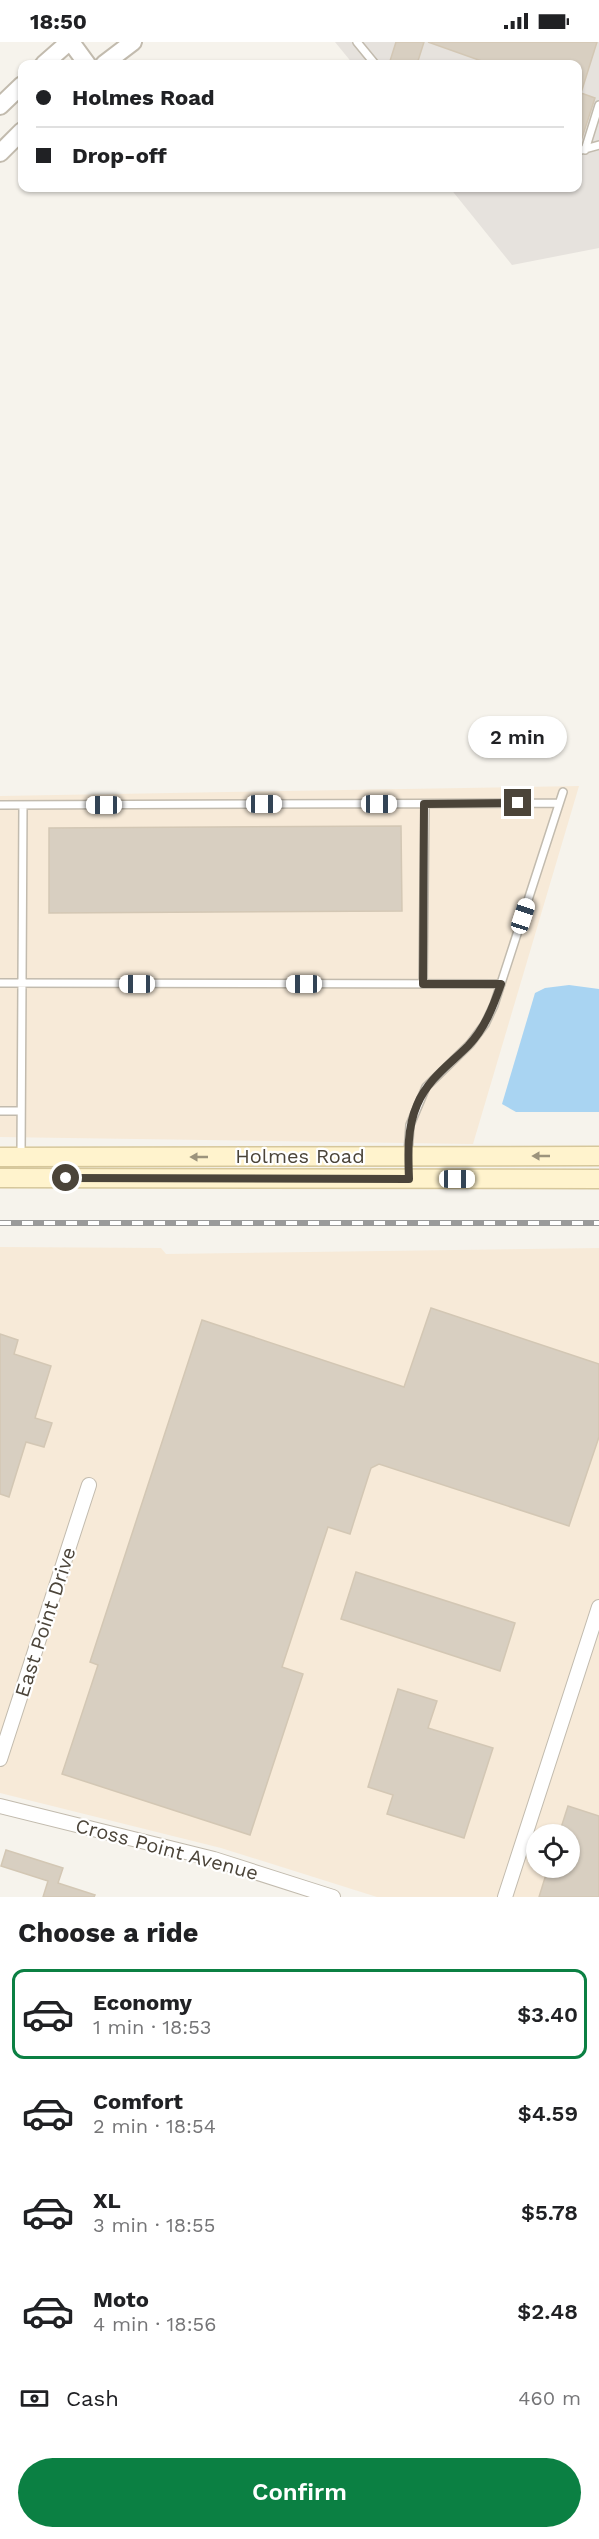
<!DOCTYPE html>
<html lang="en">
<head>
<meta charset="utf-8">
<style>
  body { margin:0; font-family:"Work Sans",sans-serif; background:#f6f6f6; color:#202124; height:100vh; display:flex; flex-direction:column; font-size:22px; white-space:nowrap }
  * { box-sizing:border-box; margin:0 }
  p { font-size:20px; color:#757577 }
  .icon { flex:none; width:33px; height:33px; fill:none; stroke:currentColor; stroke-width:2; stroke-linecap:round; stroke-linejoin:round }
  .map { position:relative; height:1855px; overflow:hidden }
  .side { display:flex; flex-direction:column; background:#fff; flex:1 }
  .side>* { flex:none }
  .top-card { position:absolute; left:18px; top:18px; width:564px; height:132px; border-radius:12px; box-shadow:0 2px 4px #0004; display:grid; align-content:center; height:132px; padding:0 18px; background:#fff }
  .fabs { position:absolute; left:526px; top:1782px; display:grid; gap:12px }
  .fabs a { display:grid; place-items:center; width:54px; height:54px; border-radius:50%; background:#fff; box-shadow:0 2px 4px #0004; font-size:30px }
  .end { position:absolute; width:27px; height:27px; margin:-14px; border:8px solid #4b4439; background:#fff; box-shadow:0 0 0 3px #fff }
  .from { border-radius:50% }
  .bubble { position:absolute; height:42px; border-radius:21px; background:#fff; box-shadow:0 2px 4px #0004; font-size:20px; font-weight:600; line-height:42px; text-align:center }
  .car { position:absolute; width:18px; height:36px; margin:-18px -9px; border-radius:8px; box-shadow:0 0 4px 2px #0007; background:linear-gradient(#fff 24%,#345 0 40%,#fff 0 76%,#345 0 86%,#fff 0) }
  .top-card b { display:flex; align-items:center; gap:21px; height:57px; font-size:22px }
  .top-card b+b { border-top:2px solid #e0e0e0 }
  .top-card i { width:15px; height:15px; background:#202124 }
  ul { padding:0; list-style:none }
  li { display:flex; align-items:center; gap:18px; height:90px; margin:0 12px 9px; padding:0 6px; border:3px solid transparent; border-radius:12px }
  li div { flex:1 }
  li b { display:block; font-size:22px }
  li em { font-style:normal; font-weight:600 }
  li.active { border-color:#0b8043 }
  li>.icon { width:54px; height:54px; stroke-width:1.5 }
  h2 { padding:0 18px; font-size:27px; line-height:72px }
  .pay { display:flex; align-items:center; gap:15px; height:66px; padding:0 18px; font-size:22px }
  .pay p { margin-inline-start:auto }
  .action { display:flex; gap:12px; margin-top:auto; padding:12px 18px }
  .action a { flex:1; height:69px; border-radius:36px; background:#0b8043; color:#fff; font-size:24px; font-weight:600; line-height:69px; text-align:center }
  .status { display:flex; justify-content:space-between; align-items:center; height:42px; padding:0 30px; background:#fff; direction:ltr }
  .status svg { height:16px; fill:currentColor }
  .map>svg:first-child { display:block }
</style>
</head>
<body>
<div class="status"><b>18:50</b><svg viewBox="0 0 49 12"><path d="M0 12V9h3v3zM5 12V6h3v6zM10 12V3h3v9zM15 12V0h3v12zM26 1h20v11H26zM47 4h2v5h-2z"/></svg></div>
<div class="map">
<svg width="599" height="1855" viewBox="0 0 599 1855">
  <rect width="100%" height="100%" fill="#f6f3ec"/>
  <!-- commercial -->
  <path fill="#f7ead8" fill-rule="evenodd" d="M 579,744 L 473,1102 L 0,1095 L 0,754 Z
    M 0,1205 L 161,1206 L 166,1212 L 599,1206 L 599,1855 L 377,1855 L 221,1806 L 0,1751 ZM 537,1792 L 570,1792 L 570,1826 L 537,1826 Z"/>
  <!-- industrial -->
  <path fill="#e6e2dd" d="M 335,0 L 599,0 L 599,206 L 512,223 L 450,146 L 578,146 L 578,22 L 353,22 Z"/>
  <!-- water -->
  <path fill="#a9d4f2" d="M 569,943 L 599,947 L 599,1070 L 516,1070 L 502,1062 L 535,951 L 545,946 Z"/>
  <!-- building -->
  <path fill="#d8cfc1" stroke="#d3c7b4" stroke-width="1.5" d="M 396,0 L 424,0 L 417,22 L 401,22 L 390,19 Z
    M 428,0 L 597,0 L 581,51 L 595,56 L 580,102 L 578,22 L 490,22 Z
    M 401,784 L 402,869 L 49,871 L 49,786 Z
    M 431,1266 L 599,1322 L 599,1395 L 569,1484 L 379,1422 L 371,1426 L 350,1492 L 328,1485 L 282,1625 L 303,1632 L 250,1793 L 62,1732 L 98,1623 L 90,1620 L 202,1278 L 404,1345 Z
    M 0,1292 L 18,1298 L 14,1312 L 51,1324 L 35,1376 L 52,1381 L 44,1405 L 26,1400 L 9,1455 L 0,1452 Z
    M 356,1530 L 515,1581 L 500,1629 L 341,1577 Z
    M 398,1647 L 437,1659 L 428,1686 L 493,1706 L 464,1796 L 387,1772 L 393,1753 L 368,1745 Z
    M 568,1764 L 599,1774 L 599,1855 L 539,1855 L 548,1826 L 570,1826 L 570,1792 L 559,1792 Z
    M 6,1808 L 63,1826 L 58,1841 L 95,1853 L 94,1855 L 43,1855 L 48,1839 L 1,1824 Z"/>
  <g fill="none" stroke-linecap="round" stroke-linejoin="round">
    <!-- service casing -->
    <g stroke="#c2bbae" stroke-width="10">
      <path id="service" d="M 357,0 L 375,22
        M 585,108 L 599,63
        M 578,109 L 599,103
        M 0,763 L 559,761
        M 0,941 L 501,942
        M 423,942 L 425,762
        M 0,1069 L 21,1069
        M 408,1112 L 410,1083 L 426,1045 L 470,1002 L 485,982 L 494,963 L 563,750
        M 21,1114 L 23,763"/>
    </g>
    <!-- minor casing -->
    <g stroke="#c2bbae" stroke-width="16">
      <path id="minor" d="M 0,1717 L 89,1443
        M 0,1764 L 214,1817 L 333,1855
        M 505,1855 L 599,1565"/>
    </g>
    <!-- tertiary casing -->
    <g stroke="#c2bbae" stroke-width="20">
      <path id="tertiary" d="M 71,0 L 87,22
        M 44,22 L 69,0
        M 104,22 L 133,0
        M 0,64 L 22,43
        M 0,111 L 22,89"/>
    </g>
    <!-- secondary casing -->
    <g stroke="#d6c79b" stroke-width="21">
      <path id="secondary" d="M 0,1115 L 599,1114
        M 0,1136 L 599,1137"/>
    </g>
    <!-- service -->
    <use href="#service" stroke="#fff" stroke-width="7"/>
    <!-- minor -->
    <use href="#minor" stroke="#fff" stroke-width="14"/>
    <!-- tertiary -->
    <use href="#tertiary" stroke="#fff" stroke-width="16"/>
    <!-- secondary -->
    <use href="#secondary" stroke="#fff3cd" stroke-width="18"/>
    <!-- rail casing -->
    <g stroke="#9a9a9a" stroke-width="6">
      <path id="rail" d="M 0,1181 L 599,1181"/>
    </g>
    <!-- rail -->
    <use href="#rail" stroke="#fff" stroke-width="4" stroke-dasharray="11" stroke-linecap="butt"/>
  </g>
  <!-- one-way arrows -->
  <defs><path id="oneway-solid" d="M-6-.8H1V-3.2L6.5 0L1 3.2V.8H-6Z" transform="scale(1.5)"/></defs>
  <g fill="#9c937c">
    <use href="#oneway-solid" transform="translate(541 1114) rotate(180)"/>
    <use href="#oneway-solid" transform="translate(199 1115) rotate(180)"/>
  </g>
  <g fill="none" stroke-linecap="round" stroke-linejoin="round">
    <!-- route -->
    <path stroke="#4b4439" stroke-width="8" d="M 66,1136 L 409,1137 C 408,1112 407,1086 417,1063 C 428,1037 449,1023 468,1004 C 485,986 493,965 501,942 L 423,942 L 424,762 L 518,761"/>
  </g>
  <g text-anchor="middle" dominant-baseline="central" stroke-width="4.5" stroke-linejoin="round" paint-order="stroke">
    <!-- street labels -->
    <g font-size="20" fill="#4b4439" stroke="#fff">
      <text x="300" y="1114">Holmes Road</text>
      <text transform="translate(45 1580) rotate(-72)">East Point Drive</text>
      <text transform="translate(167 1807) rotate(15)">Cross Point Avenue</text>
    </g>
  </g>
</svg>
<div class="fabs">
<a><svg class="icon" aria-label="locate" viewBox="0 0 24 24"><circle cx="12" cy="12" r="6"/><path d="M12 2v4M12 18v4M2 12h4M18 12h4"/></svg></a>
</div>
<i class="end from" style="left:66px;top:1136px"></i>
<i class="end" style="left:518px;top:761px"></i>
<div class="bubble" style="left:468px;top:674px;width:99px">2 min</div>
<i class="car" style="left:264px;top:762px;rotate:90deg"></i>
<i class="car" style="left:379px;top:762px;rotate:90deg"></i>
<i class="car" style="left:104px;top:763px;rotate:270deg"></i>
<i class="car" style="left:523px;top:874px;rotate:18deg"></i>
<i class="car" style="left:137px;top:942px;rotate:270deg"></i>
<i class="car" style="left:304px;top:942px;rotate:270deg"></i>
<i class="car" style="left:457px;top:1137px;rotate:90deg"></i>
<div class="top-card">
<b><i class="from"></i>Holmes Road</b>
<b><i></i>Drop-off</b>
</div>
</div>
<section class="side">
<h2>Choose a ride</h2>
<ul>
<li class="active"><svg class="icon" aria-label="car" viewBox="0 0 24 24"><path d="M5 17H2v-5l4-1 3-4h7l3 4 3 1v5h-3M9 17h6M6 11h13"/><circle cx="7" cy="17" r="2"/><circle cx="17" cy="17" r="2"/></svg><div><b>Economy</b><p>1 min · 18:53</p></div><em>$3.40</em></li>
<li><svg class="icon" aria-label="car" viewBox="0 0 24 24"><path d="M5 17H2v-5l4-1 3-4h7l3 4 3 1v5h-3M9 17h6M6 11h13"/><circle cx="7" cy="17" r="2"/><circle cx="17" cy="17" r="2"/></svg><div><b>Comfort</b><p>2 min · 18:54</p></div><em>$4.59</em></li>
<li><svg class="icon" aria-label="car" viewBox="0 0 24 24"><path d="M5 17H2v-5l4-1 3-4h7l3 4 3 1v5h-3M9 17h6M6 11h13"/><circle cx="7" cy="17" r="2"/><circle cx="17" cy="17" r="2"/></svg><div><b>XL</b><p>3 min · 18:55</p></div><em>$5.78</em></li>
<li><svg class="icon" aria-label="car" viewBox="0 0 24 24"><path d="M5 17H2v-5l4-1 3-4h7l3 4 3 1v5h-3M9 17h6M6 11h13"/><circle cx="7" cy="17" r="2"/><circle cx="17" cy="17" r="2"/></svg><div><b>Moto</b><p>4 min · 18:56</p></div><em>$2.48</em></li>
</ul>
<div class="pay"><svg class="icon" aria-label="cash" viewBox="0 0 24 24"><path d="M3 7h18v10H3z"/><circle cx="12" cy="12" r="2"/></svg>Cash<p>460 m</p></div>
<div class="action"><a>Confirm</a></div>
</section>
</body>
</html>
